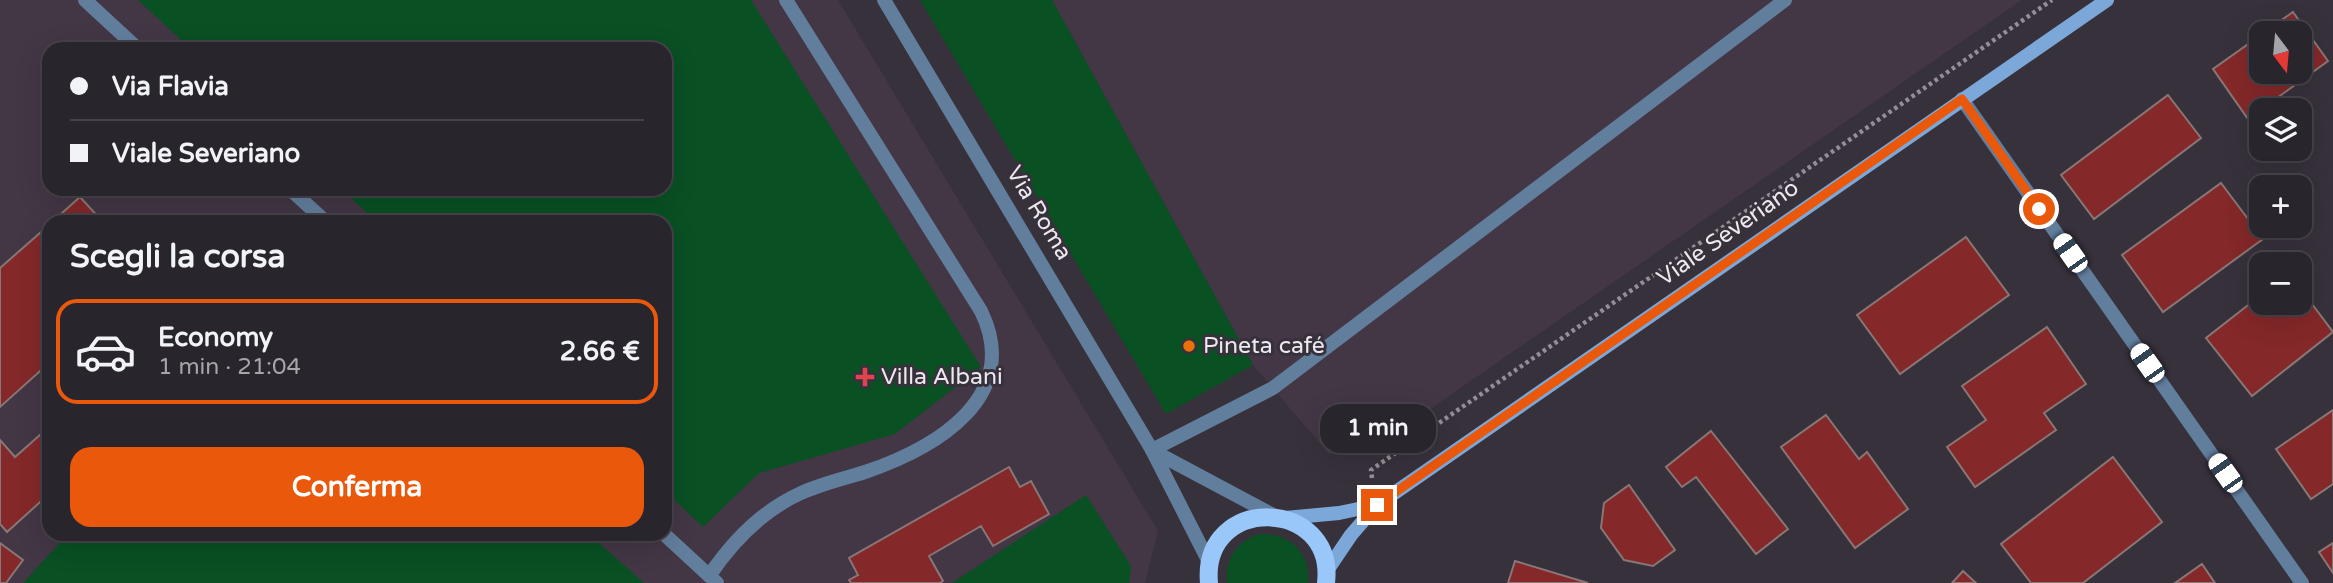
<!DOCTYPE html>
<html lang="it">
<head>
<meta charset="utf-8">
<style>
  body { margin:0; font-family:"Varela Round",sans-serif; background:#312d35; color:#f1f3f6; height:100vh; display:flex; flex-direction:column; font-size:26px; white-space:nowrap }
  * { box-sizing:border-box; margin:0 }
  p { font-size:23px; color:#a5a5aa }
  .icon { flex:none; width:38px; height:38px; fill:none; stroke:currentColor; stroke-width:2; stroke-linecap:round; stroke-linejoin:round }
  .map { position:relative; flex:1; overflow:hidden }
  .side { position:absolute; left:42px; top:215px; width:630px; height:326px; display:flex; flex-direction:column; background:#29252d; border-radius:21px; box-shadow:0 7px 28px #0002,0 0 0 2px #454249 }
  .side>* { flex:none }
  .guide { position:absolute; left:42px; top:42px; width:630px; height:154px; border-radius:21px; box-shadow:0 7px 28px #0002,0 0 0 2px #454249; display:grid; align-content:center; height:154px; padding:0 28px; background:#29252d }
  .needle { width:46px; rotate:164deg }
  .buttons { position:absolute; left:2249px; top:21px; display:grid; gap:14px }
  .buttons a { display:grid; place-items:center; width:63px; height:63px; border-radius:14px; background:#29252d; box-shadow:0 7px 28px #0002,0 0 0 2px #454249; font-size:35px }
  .end { position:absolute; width:32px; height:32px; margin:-16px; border:9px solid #ea580c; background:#fff; box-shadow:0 0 0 4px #fff }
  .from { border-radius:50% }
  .bubble { position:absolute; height:49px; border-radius:21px; background:#29252d; box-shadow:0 7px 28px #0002,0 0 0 2px #454249; font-size:23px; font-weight:700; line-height:49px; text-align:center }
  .car { position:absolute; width:21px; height:42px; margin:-21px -10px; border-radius:9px; box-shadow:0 0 5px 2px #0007; background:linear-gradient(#fff 24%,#345 0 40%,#fff 0 76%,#345 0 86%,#fff 0) }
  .guide b { display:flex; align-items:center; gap:24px; height:66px; font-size:26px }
  .guide b+b { border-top:2px solid #454249 }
  .guide i { width:18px; height:18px; background:#f1f3f6 }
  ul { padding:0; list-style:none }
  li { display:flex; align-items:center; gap:21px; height:105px; margin:0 14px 10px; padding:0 14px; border:4px solid transparent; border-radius:21px }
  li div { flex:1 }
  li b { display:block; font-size:26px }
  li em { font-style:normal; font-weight:700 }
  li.active { border-color:#ea580c }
  li>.icon { width:63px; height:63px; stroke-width:1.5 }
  h2 { padding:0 28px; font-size:32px; line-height:84px }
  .button { display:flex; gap:14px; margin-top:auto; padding:14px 28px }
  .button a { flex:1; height:80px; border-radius:21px; background:#ea580c; color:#fff; font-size:28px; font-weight:700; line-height:80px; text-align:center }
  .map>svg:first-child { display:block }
</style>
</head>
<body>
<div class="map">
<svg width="2333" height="583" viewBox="0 0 2333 583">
  <rect width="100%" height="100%" fill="#37313c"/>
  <!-- medical -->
  <path fill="#433645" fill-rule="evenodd" d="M 0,0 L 838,0 L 1158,531 L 1145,583 L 0,583 ZM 49,49 L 665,49 L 665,189 L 49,189 ZM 49,222 L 665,222 L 665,534 L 49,534 Z
    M 1052,0 L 2022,0 L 1365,454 L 1329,454 L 1253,365 Z"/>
  <!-- green -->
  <path fill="#095023" d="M 138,0 L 751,0 L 981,367 L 895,434 L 759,473 L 703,527 L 665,491 L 665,222 L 377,222 L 341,189 L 665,189 L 665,49 L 191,49 Z
    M 920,0 L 1052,0 L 1253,365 L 1166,414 Z
    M 1086,495 L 1131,566 L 1129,583 L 952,583 Z
    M 68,534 L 589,534 L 644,583 L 23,583 Z
    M 1259,534 C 1289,533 1311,552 1308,583 L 1227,583 C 1225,559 1236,542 1259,534 Z"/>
  <!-- building -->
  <path fill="#842829" stroke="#887776" stroke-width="2" d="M 2293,12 L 2328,61 L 2248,119 L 2213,69 L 2261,35 L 2261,72 L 2300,72 L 2300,33 L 2263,33 Z
    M 2168,95 L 2201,138 L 2094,219 L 2061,175 Z
    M 2221,183 L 2263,239 L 2163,312 L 2122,255 Z
    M 80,197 L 103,222 L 52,222 Z
    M 49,225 L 49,363 L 0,407 L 0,268 Z
    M 1966,237 L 2009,295 L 1900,374 L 1857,315 Z
    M 2300,288 L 2333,332 L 2252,396 L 2206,338 L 2261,295 L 2261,303 L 2300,303 Z
    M 2047,327 L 2086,384 L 2044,413 L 2056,430 L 1975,487 L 1947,447 L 1986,420 L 1962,386 Z
    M 2333,410 L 2333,484 L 2311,499 L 2276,449 Z
    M 1826,415 L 1859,459 L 1867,452 L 1908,509 L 1855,548 L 1781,447 Z
    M 49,427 L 49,494 L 7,532 L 0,524 L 0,440 L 15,457 Z
    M 1711,431 L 1788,529 L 1756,554 L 1696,477 L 1682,487 L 1666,467 Z
    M 2113,457 L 2162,522 L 2083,583 L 2031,583 L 2001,544 Z
    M 1009,467 L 1020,487 L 1031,481 L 1049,514 L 993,546 L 981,526 L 929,556 L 943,581 L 940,583 L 851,583 L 849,580 L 858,575 L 849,558 Z
    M 1629,485 L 1675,550 L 1653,566 L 1624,560 L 1601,528 L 1604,503 Z
    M 0,543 L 23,560 L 6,583 L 0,583 Z
    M 2333,543 L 2333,573 L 2319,552 Z
    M 1515,561 L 1588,583 L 1508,583 Z
    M 2202,564 L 2215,583 L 2175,583 Z
    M 1963,571 L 1976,583 L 1952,583 Z"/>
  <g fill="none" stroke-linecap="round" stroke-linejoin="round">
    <!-- path -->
    <path stroke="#938e97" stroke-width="4.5" stroke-dasharray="3.5 3.5" stroke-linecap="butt" d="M 1372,478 L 1371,470 L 2052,0"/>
    <!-- service -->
    <path stroke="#627e9d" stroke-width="14" d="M 85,0 L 138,49
      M 290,189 L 326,222
      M 1152,450 L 1273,388 L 1785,0
      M 664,534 L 717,583
      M 709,576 C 732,542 762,511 799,494 C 820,484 843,479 865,472 C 936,448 1023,397 981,311 L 786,0"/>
    <!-- minor -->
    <path stroke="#627e9d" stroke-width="14" d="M 884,0 L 1152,450 L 1209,562
      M 1962,99 L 2302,583
      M 1153,451 L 1275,516"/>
    <!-- secondary -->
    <path stroke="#7ba8d8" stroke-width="14" d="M 1285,518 L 1339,513 L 1377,505
      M 1326,572 L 1351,535 L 1377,505 L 2107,0"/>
    <!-- primary -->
    <path stroke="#99c7f9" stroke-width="18" d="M 1209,583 C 1201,494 1336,497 1326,583"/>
  </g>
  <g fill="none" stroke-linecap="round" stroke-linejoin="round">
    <!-- route -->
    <path stroke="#ea580c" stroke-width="9" d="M 1377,505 L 1962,99 L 2039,209"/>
  </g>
  <!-- markers -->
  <circle fill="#e8710a" stroke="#37313c" stroke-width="2.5" cx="1189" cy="346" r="7"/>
  <path fill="#e0444e" stroke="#37313c" stroke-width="2.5" d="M861.5 366.5h7v7h7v7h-7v7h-7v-7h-7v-7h7z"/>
  <g text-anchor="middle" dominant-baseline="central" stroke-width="6" stroke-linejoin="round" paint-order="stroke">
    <!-- street labels -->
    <g font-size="23" fill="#ece8ef" stroke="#37313c">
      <text transform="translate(1039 213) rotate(59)">Via Roma</text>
      <text transform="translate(1728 233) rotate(-35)">Viale Severiano</text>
    </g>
    <!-- poi labels -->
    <g font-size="23" fill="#ece8ef" stroke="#37313c" text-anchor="start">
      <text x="1203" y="346">Pineta café</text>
      <text x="881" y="377">Villa Albani</text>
    </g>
  </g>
</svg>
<div class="buttons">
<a><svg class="needle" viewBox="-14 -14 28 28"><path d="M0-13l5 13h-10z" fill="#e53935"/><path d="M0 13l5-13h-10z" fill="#a5a5aa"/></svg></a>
<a><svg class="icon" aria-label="layers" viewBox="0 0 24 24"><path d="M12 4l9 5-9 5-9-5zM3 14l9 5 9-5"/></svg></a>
<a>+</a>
<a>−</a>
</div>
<i class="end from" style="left:2039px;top:209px"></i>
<i class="end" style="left:1377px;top:505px"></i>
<div class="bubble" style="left:1320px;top:404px;width:116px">1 min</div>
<i class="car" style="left:2070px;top:253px;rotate:325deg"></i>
<i class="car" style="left:2147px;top:363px;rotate:325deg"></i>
<i class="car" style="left:2225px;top:473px;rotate:325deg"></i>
<div class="guide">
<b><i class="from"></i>Via Flavia</b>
<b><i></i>Viale Severiano</b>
</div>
<section class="side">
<h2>Scegli la corsa</h2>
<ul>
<li class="active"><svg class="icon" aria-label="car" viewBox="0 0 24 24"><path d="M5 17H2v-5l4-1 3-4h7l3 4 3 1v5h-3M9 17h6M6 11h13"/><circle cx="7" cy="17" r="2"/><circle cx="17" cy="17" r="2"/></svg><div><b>Economy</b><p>1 min · 21:04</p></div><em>2.66 €</em></li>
</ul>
<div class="button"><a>Conferma</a></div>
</section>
</div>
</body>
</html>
